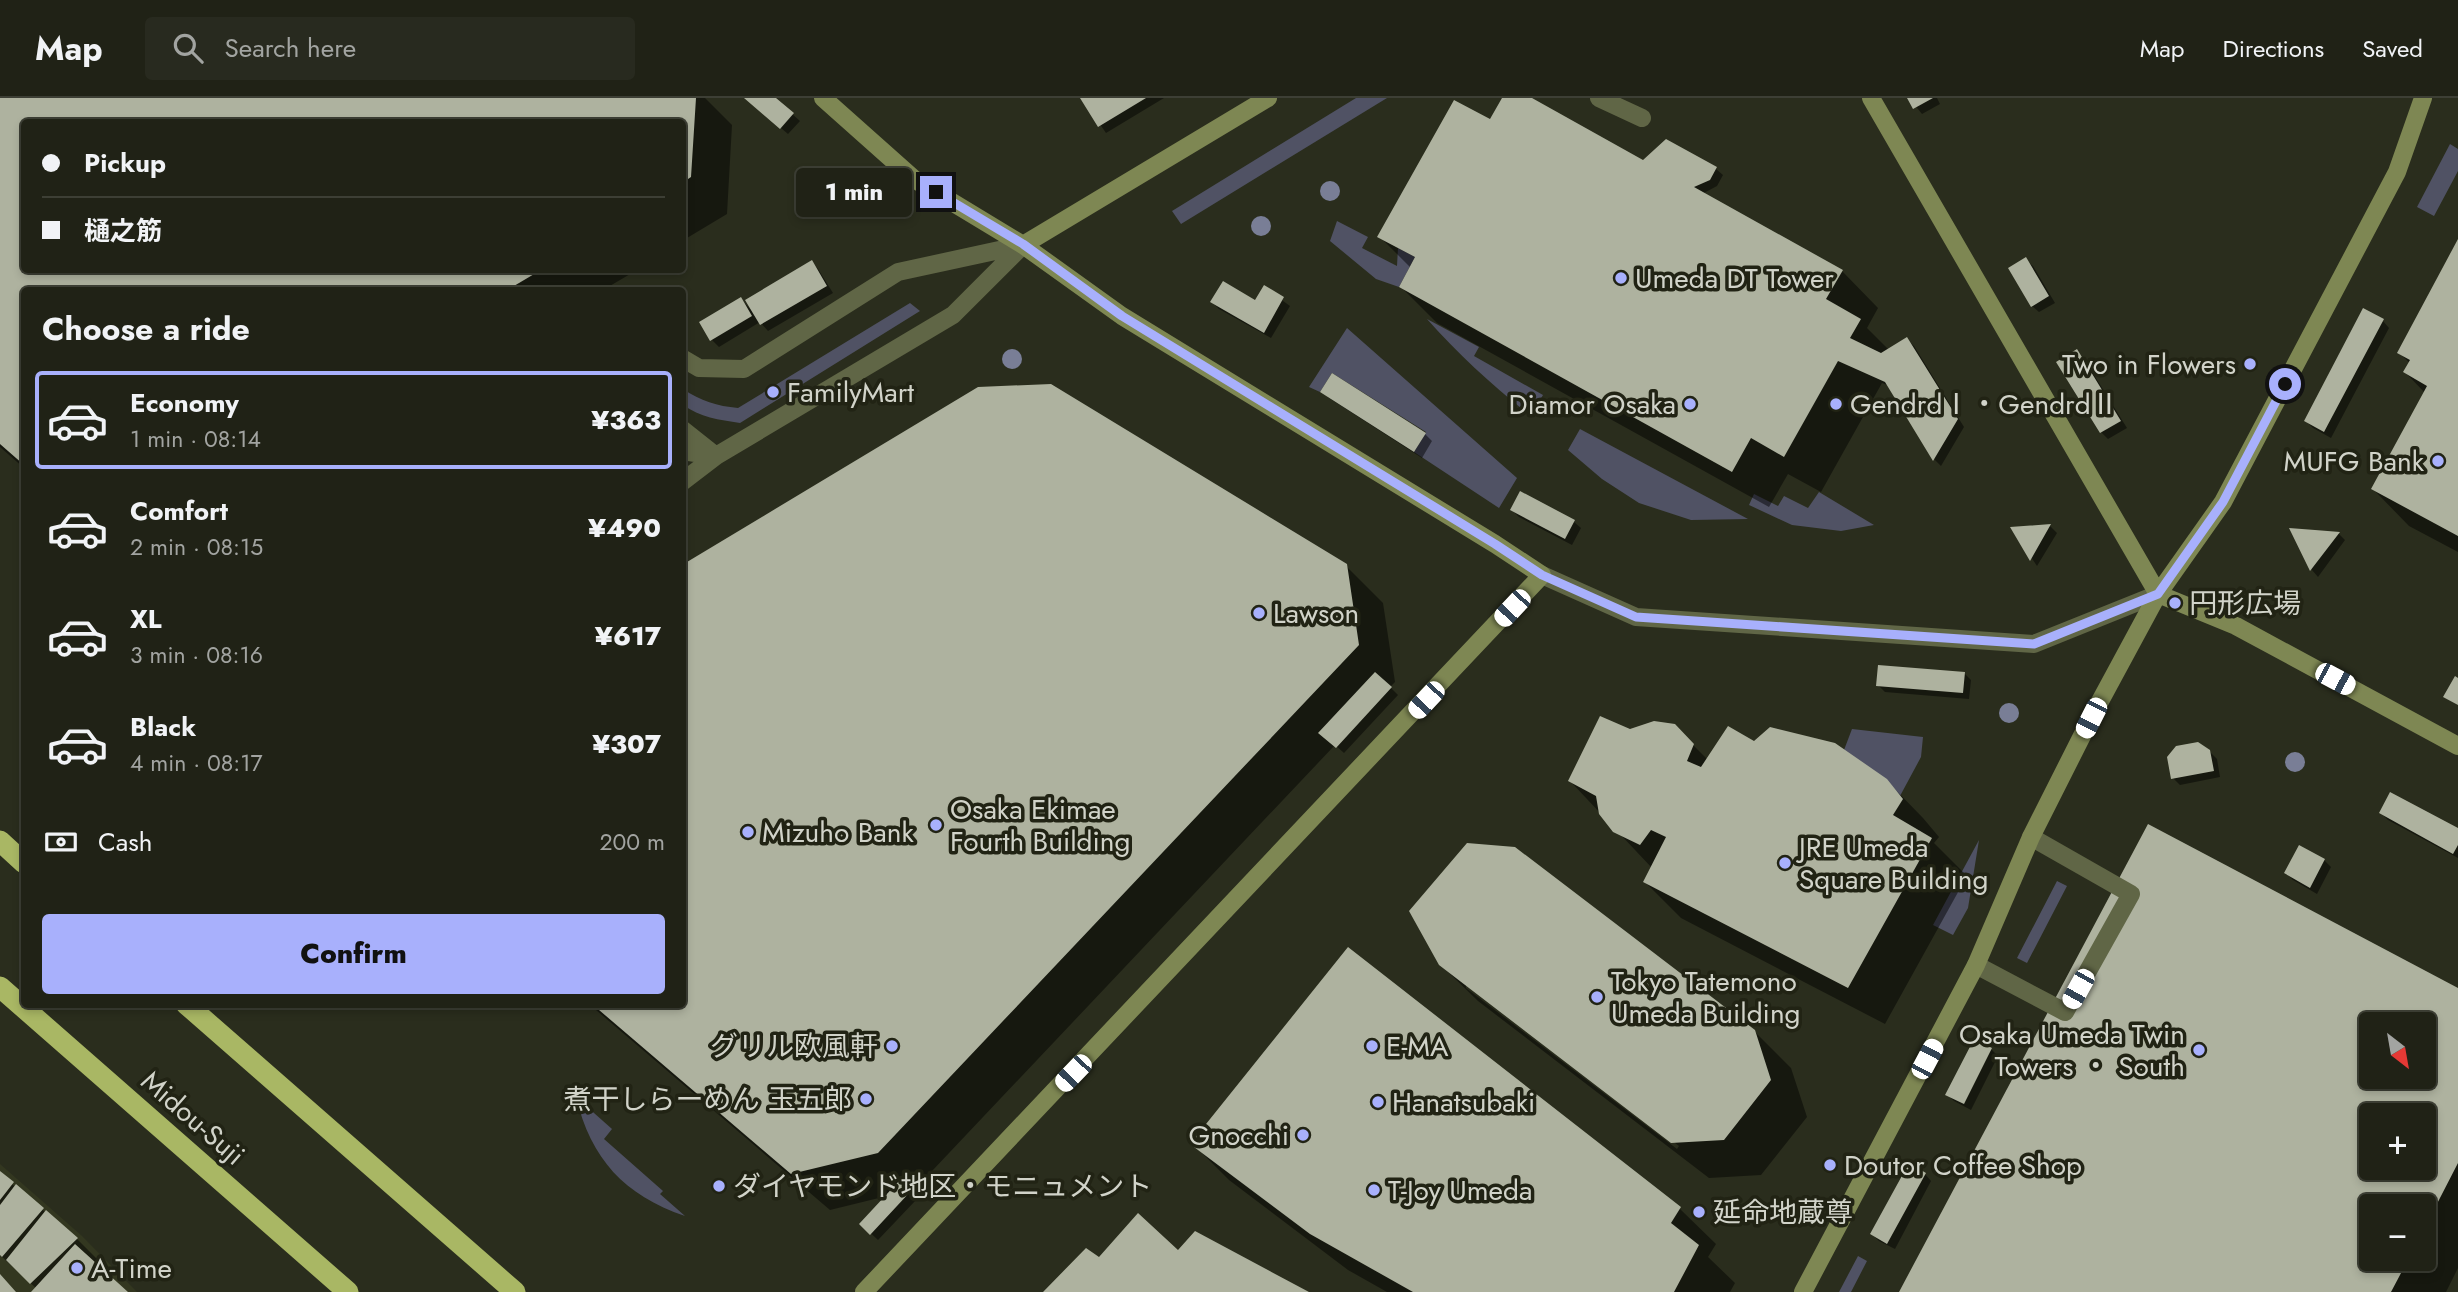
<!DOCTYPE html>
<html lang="en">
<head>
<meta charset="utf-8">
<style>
  body { margin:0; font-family:Jost,"Noto Sans JP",sans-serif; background:#282a1f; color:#f1f3f6; height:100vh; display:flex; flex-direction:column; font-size:26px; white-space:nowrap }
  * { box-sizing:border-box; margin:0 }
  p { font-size:23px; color:#a2a4a1 }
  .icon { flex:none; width:38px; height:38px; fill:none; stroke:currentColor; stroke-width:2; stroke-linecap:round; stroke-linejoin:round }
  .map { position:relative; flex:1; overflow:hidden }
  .sheet { position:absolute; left:21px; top:189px; width:665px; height:721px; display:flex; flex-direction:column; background:#202216; border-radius:7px; box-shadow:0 4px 10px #0003,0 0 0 2px #3d3f35 }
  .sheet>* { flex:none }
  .guide { position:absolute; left:21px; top:21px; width:665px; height:154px; border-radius:7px; box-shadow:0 4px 10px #0003,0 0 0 2px #3d3f35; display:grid; align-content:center; height:154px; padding:0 21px; background:#202216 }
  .needle { width:46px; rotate:149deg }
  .fabs { position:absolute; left:2359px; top:914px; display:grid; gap:14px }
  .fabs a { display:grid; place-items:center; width:77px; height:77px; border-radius:7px; background:#202216; box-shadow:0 4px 10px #0003,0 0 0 2px #3d3f35; font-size:35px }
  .end { position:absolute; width:32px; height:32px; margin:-16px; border:9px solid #a8b0fc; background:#111; box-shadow:0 0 0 4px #111 }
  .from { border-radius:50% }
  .bubble { position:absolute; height:49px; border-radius:7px; background:#202216; box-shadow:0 4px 10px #0003,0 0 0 2px #3d3f35; font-size:23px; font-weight:800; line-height:49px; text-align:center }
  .car { position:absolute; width:21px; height:42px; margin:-21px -10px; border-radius:9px; box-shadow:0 0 5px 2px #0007; background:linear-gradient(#fff 24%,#345 0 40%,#fff 0 76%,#345 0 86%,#fff 0) }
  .guide b { display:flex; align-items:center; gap:24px; height:66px; font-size:26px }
  .guide b+b { border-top:2px solid #3d3f35 }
  .guide i { width:18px; height:18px; background:#f1f3f6 }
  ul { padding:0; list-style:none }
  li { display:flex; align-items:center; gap:21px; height:98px; margin:0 14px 10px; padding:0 7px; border:4px solid transparent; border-radius:7px }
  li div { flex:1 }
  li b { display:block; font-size:26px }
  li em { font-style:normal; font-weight:800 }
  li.current { border-color:#a8b0fc }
  li>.icon { width:63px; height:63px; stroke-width:1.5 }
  h2 { padding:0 21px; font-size:32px; line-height:84px }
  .pay { display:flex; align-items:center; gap:18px; height:77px; padding:0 21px; font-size:26px }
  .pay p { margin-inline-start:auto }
  .primary-button { display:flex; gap:14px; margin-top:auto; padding:14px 21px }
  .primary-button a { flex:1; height:80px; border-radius:7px; background:#a8b0fc; color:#111; font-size:28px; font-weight:800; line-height:80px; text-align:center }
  header { display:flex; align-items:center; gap:42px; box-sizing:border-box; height:98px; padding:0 35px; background:#202216; border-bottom:2px solid #3d3f35 }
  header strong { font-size:33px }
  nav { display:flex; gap:38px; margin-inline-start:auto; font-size:24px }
  .search { width:490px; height:63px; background:#282a1f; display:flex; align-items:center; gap:18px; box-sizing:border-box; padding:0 24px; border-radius:7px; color:#a2a4a1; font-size:26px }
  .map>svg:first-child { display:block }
</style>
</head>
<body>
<header>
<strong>Map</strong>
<div class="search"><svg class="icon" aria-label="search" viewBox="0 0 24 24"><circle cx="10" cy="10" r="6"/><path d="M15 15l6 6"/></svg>Search here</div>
<nav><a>Map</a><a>Directions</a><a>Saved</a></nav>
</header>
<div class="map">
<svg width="2458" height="1194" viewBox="0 0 2458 1194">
  <rect width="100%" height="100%" fill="#2a2d1d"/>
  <!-- built -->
  <path fill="#333720" d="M 0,1066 L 82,1138 L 137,1194 L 0,1194 Z"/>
  <!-- grass -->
  <path fill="#505264" d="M 1356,0 L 1387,0 L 1181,126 L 1172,113 Z
    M 2450,46 L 2458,51 L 2458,73 L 2434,118 L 2417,109 Z
    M 1337,123 L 1368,139 L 1362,150 L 1397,168 L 1398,150 L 1415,159 L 1399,189 L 1376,181 L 1330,143 Z
    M 910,205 L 920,213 L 740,325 C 719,322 700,319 683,307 L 683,291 C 701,303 717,308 738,310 Z
    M 1427,221 L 1479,249 L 1474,258 L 1543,297 L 1531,318 C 1493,288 1459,257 1427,221 Z
    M 1347,230 L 1517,380 L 1499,410 L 1414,354 L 1426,334 L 1332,275 L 1320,294 L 1309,289 Z
    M 1580,331 L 1748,421 L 1691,422 L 1639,405 L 1602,381 L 1568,352 Z
    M 1819,394 L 1874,427 L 1841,433 L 1792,427 L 1749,407 L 1754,396 L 1778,408 L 1784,398 L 1808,410 Z
    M 1852,631 L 1923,639 L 1921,659 L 1900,698 L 1844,652 Z
    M 1979,742 L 1968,810 L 1953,837 L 1933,827 Z
    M 2057,783 L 2067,788 L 2027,865 L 2017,860 Z
    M 576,999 L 612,1031 L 604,1041 L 663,1093 L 660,1096 L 685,1118 C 624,1097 591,1061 576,999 Z
    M 1858,1158 L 1867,1163 L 1851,1194 L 1839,1194 Z"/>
  <!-- shadow -->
  <path fill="#0007" fill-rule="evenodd" d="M 0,0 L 705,0 L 732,27 L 727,116 L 682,143 L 682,24 L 24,24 L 24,172 L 637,172 L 603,192 L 24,192 L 24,370 L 0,349 Z
    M 746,0 L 774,0 L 800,23 L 788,36 Z
    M 1082,0 L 1164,0 L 1106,35 Z
    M 1504,0 L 1529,0 L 1644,64 L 1666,43 L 1716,71 L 1723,77 L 1717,88 L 1702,96 L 1842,173 L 1878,210 L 1867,230 L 1889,252 L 1907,241 L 1914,248 L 1964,329 L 1941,368 L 1935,362 L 1890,288 L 1882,285 L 1821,394 L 1788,376 L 1769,409 L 1437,225 L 1401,189 L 1411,170 L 1379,138 L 1491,24 Z
    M 1909,0 L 1937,0 L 1940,6 L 1922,16 Z
    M 2458,144 L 2458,454 L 2409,428 L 2373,391 L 2425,295 L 2405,274 L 2410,265 L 2399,255 Z
    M 2026,162 L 2033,168 L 2055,205 L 2039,214 L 2032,208 Z
    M 812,164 L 818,171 L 833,195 L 768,233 L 760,224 L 719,249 L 712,242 L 701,225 L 741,201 L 750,211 Z
    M 1265,190 L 1290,208 L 1271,240 L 1219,211 L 1212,204 L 1256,205 Z
    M 2383,223 L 2389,230 L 2331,340 L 2313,330 L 2306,323 Z
    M 2077,254 L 2084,261 L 2127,330 L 2108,341 L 2101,334 L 2058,265 Z
    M 1322,293 L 1425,336 L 1432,343 L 1422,360 L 1329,300 Z
    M 1512,412 L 1574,424 L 1581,430 L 1572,447 L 1519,419 Z
    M 2050,428 L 2057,435 L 2037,468 L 2012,431 Z
    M 2292,432 L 2339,436 L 2345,442 L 2318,479 L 2312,472 Z
    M 1346,468 L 1383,505 L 1395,584 L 1390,589 L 1398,597 L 1344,655 L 1335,647 L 915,1091 L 907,1093 L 916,1102 L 878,1142 L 861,1126 L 887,1098 L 830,1112 L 589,906 L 682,906 Z
    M 1964,575 L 1971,582 L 1969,601 L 1885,594 L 1878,587 Z
    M 1674,628 L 1708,662 L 1754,645 L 1886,682 L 1923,720 L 1939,739 L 1934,745 L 1967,778 L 1885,926 L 1681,820 L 1645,784 L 1652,770 L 1570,683 L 1629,632 Z
    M 2209,653 L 2217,661 L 2220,679 L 2180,687 L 2173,680 Z
    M 2381,715 L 2458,732 L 2458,760 L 2388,722 Z
    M 2149,728 L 2458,891 L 2458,1170 L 2446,1194 L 1901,1194 ZM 2371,926 L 2424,926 L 2424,978 L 2371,978 ZM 2371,1017 L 2424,1017 L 2424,1069 L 2371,1069 ZM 2371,1108 L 2424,1108 L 2424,1160 L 2371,1160 Z
    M 2324,762 L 2331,769 L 2317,796 L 2293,782 L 2286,775 Z
    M 1440,866 L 1754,933 L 1791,970 L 1807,1019 L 1761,1077 L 1709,1080 L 1478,903 ZM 1466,885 L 1679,1048 L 1677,1051 L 1466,890 Z
    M 1991,951 L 1998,958 L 1971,1012 L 1954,1003 L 1947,996 Z
    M 1193,1046 L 1679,1110 L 1716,1146 L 1708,1159 L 1735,1185 L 1730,1194 L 1387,1194 L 1348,1172 L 1229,1082 Z
    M 0,1076 L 77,1141 L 97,1161 L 93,1165 L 125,1194 L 34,1194 L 37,1191 L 0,1157 Z
    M 1925,1076 L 1931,1083 L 1895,1151 L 1879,1143 L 1872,1136 Z"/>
  <!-- building -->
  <path fill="#aeb29f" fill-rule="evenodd" d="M 0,0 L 696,0 L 691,79 L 682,85 L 682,24 L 24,24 L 24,172 L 541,172 L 507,192 L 24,192 L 24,367 L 0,346 Z
    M 744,0 L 776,0 L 794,15 L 780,31 Z
    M 1080,0 L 1146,0 L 1098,29 Z
    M 1502,0 L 1532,0 L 1643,62 L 1666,41 L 1717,69 L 1710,82 L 1694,89 L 1843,172 L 1826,201 L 1861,221 L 1850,240 L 1881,255 L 1907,239 L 1958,321 L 1933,363 L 1885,284 L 1838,263 L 1784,359 L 1751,340 L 1732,374 L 1399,189 L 1415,159 L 1377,139 L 1454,2 L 1490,21 Z
    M 1907,0 L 1933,0 L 1913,11 Z
    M 2458,141 L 2458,438 L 2371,391 L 2427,288 L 2403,274 L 2410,262 L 2397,255 Z
    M 2026,159 L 2049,198 L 2031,209 L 2008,170 Z
    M 812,162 L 827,188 L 760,227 L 745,202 Z
    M 1223,183 L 1255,202 L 1264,187 L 1284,199 L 1264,235 L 1210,204 Z
    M 741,199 L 752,218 L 710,243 L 699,224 Z
    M 2363,210 L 2384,221 L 2324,334 L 2304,323 Z
    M 2077,251 L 2121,323 L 2100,335 L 2056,264 Z
    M 1332,275 L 1426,335 L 1414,354 L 1320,294 Z
    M 1051,286 L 1347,466 L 1359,547 L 878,1055 L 791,1076 L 592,906 L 682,906 L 682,467 L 978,289 Z
    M 1520,393 L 1575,422 L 1565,441 L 1510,412 Z
    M 2051,426 L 2030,463 L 2010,429 Z
    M 2289,430 L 2315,432 L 2340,434 L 2310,473 Z
    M 1878,567 L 1965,574 L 1963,595 L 1876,588 Z
    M 1375,574 L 1392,589 L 1336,650 L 1318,635 Z
    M 2455,578 L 2458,580 L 2458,607 L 2443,599 Z
    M 1600,618 L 1630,631 L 1654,623 L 1675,626 L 1694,646 L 1687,663 L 1701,669 L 1728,628 L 1754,643 L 1770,629 L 1835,645 L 1887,681 L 1903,701 L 1893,717 L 1932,740 L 1848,890 L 1643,784 L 1666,739 L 1651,732 L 1640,747 L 1613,734 L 1599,716 L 1596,698 L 1568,683 Z
    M 2198,644 L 2210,652 L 2214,673 L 2171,681 L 2167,659 L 2176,648 Z
    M 2390,694 L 2458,730 L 2458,747 L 2453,756 L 2379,715 Z
    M 2148,726 L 2458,890 L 2458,1065 L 2424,1131 L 2424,1108 L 2371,1108 L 2371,1160 L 2409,1160 L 2391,1194 L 1899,1194 ZM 2371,926 L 2424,926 L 2424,978 L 2371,978 ZM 2371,1017 L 2424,1017 L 2424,1069 L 2371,1069 Z
    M 1467,745 L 1515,749 L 1755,932 L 1771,982 L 1724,1042 L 1671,1045 L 1439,867 L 1409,813 Z
    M 2299,747 L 2325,761 L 2310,790 L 2284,775 Z
    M 1348,849 L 1681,1109 L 1671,1125 L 1699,1147 L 1674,1194 L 1413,1194 L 1310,1136 L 1190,1046 Z
    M 1974,941 L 1992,950 L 1964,1006 L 1945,997 Z
    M 1909,1065 L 1926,1075 L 1887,1146 L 1870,1136 Z
    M 0,1073 L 14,1084 L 0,1102 Z
    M 899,1083 L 910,1094 L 870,1137 L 859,1126 Z
    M 16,1086 L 44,1110 L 2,1159 L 0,1157 L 0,1107 Z
    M 46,1112 L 78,1140 L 30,1186 L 6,1162 Z
    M 1138,1115 L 1178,1152 L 1195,1133 L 1309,1194 L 1043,1194 L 1086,1150 L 1099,1159 Z
    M 75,1146 L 128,1194 L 31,1194 Z
    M 0,1176 L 16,1194 L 0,1194 Z"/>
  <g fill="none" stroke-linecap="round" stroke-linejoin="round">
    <!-- lane -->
    <path stroke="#606646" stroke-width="18" d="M 1599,0 L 1642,20
      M 682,260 L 699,270 L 744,271 L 898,174 L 1023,147
      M 682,331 L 716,358
      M 682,353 L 716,358
      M 682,384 L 716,358 L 953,217 L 1023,147
      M 1976,867 L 2065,914 L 2131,796 L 2031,739"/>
    <!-- street -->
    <path stroke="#606646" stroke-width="18" d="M 1542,477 L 1636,519 L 2034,546 L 2158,496"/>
    <!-- secondary -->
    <path stroke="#7e8753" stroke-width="18" d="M 823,0 L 914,81 L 1023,147 L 1122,218 L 1495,446 L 1542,477 L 864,1194
      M 1871,0 L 2158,496 L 2236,528 L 2458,648
      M 1023,147 L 1268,0
      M 1803,1194 L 1976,867 L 2031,739 L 2091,620 L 2158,496 L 2223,404 L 2397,74 L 2423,0"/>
    <!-- highway -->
    <path stroke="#a9b764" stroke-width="21" d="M 0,743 L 24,765
      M 0,889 L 348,1194
      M 186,906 L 515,1194"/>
  </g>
  <!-- trees -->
  <g fill="#797e96">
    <circle cx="1330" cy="93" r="10"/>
    <circle cx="1261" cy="128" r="10"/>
    <circle cx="1012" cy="261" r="10"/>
    <circle cx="2009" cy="615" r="10"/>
    <circle cx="2295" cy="664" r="10"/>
  </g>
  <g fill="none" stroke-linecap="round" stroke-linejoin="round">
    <!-- route -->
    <path stroke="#a8b0fc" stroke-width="9" d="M 936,94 L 1023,146 L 1122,218 L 1495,446 L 1542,477 L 1636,519 L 2034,546 L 2158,496 L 2223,404 L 2285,286"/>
  </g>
  <!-- markers -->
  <g fill="#a8b0fc" stroke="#212314" stroke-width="2.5">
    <circle cx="1621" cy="180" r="7"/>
    <circle cx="2250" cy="266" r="7"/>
    <circle cx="773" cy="294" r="7"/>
    <circle cx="1690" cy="306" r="7"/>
    <circle cx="1836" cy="306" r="7"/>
    <circle cx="2438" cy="363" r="7"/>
    <circle cx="2175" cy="505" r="7"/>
    <circle cx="1259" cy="515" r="7"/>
    <circle cx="936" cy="727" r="7"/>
    <circle cx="748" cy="734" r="7"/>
    <circle cx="1785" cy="765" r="7"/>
    <circle cx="1597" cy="899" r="7"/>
    <circle cx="892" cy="948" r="7"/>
    <circle cx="1372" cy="948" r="7"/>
    <circle cx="2199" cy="952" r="7"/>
    <circle cx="866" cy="1001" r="7"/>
    <circle cx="1378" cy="1004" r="7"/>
    <circle cx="1303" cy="1037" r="7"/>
    <circle cx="1830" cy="1067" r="7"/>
    <circle cx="719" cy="1088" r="7"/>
    <circle cx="1374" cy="1092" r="7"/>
    <circle cx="1699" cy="1114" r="7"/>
    <circle cx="77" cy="1170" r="7"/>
  </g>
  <g text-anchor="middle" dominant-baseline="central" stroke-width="7" stroke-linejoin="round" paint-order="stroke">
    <!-- poi labels -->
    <g font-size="28" fill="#d1d3c9" stroke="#212314" text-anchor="start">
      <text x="1635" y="180">Umeda DT Tower</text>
      <text x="2236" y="266" text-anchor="end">Two in Flowers</text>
      <text x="787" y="294">FamilyMart</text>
      <text x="1676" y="306" text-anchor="end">Diamor Osaka</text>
      <text x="1850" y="306">GendrdⅠ・GendrdⅡ</text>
      <text x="2424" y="363" text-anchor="end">MUFG Bank</text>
      <text x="2189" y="505">円形広場</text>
      <text x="1273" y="515">Lawson</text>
      <text x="950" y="711">Osaka Ekimae<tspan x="950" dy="32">Fourth Building</tspan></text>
      <text x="762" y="734">Mizuho Bank</text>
      <text x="1799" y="749">JRE Umeda<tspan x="1799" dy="32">Square Building</tspan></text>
      <text x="1611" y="883">Tokyo Tatemono<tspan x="1611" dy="32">Umeda Building</tspan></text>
      <text x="2185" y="936" text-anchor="end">Osaka Umeda Twin<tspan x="2185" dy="32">Towers ・ South</tspan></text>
      <text x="878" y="948" text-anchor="end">グリル欧風軒</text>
      <text x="1386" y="948">E-MA</text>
      <text x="852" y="1001" text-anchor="end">煮干しらーめん 玉五郎</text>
      <text x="1392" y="1004">Hanatsubaki</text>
      <text x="1289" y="1037" text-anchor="end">Gnocchi</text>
      <text x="1844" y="1067">Doutor Coffee Shop</text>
      <text x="733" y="1088">ダイヤモンド地区・モニュメント</text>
      <text x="1388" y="1092">T-Joy Umeda</text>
      <text x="1713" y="1114">延命地蔵尊</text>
      <text x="91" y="1170">A-Time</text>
    </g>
    <!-- street labels -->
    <g font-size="28" fill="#d1d3c9" stroke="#212314">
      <text transform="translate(193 1020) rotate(41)">Midou-Suji</text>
    </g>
  </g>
</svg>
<div class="fabs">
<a><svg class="needle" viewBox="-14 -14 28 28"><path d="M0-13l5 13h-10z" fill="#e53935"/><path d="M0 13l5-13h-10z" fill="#a2a4a1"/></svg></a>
<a>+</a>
<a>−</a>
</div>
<i class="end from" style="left:2285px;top:286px"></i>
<i class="end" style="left:936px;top:94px"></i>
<div class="bubble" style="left:796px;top:70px;width:116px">1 min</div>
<i class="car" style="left:1512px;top:510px;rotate:223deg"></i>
<i class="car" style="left:2335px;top:581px;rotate:118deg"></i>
<i class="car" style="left:1426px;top:602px;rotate:223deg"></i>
<i class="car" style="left:2091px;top:620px;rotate:207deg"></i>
<i class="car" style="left:2078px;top:891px;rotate:209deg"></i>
<i class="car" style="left:1927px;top:961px;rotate:28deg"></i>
<i class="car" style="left:1073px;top:975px;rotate:224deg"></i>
<div class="guide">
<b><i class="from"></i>Pickup</b>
<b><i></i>樋之筋</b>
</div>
<section class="sheet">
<h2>Choose a ride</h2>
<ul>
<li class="current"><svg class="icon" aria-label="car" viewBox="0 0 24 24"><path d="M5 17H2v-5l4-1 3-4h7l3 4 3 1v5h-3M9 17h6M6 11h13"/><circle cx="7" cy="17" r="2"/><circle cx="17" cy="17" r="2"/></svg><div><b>Economy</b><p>1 min · 08:14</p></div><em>¥363</em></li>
<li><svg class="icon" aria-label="car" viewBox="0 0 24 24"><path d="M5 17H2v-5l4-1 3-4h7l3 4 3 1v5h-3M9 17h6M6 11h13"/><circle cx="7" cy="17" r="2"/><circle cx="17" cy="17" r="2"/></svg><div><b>Comfort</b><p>2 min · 08:15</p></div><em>¥490</em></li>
<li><svg class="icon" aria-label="car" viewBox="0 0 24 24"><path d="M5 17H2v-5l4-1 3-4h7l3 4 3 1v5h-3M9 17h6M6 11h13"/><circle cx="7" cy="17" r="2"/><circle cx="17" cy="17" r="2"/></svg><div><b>XL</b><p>3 min · 08:16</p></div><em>¥617</em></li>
<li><svg class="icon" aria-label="car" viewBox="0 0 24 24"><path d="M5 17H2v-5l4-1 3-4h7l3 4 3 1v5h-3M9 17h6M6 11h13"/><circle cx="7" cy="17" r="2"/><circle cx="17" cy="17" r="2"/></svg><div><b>Black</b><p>4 min · 08:17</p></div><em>¥307</em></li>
</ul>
<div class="pay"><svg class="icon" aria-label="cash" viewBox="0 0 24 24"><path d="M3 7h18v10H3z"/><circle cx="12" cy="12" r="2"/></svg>Cash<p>200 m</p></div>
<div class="primary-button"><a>Confirm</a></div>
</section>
</div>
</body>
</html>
